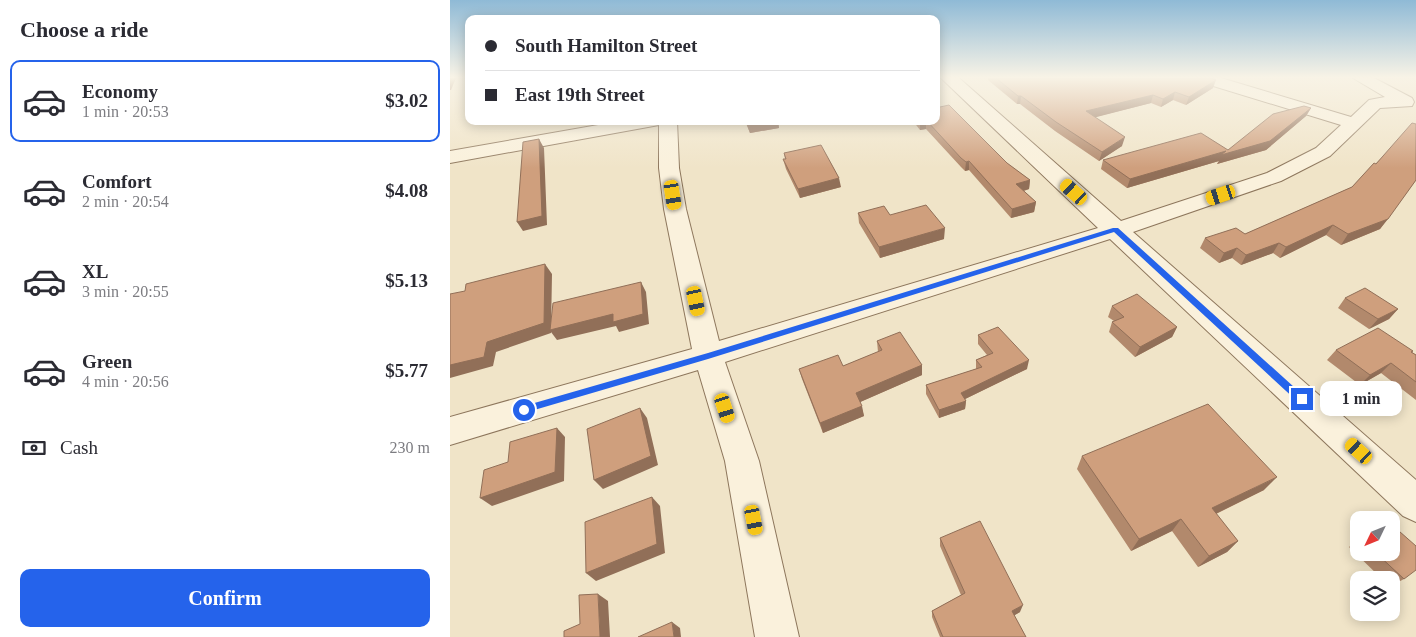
<!DOCTYPE html>
<html lang="en">
<head>
<meta charset="utf-8">
<style>
  body { margin:0; font-family:Georgia,serif; background:#f7f7f7; color:#2b2b33; height:100vh; display:flex; flex-direction:column; font-size:19px; white-space:nowrap }
  * { box-sizing:border-box; margin:0 }
  p { font-size:16px; color:#7c7c81 }
  .icon { flex:none; width:28px; height:28px; fill:none; stroke:currentColor; stroke-width:2; stroke-linecap:round; stroke-linejoin:round }
  .map { position:relative; flex:1; overflow:hidden }
  .panel { display:flex; flex-direction:column; background:#fff; width:450px }
  .panel>* { flex:none }
  .banner { position:absolute; left:15px; top:15px; width:475px; height:110px; border-radius:10px; box-shadow:0 2px 12px #0003; display:grid; align-content:center; height:110px; padding:0 20px; background:#fff }
  .needle { width:32px; rotate:227deg }
  .controls { position:absolute; left:900px; top:511px; display:grid; gap:10px }
  .controls a { display:grid; place-items:center; width:50px; height:50px; border-radius:10px; background:#fff; box-shadow:0 2px 12px #0003; font-size:25px }
  .end { position:absolute; width:22px; height:22px; margin:-11px; border:6px solid #2563eb; background:#fff; box-shadow:0 0 0 2px #fff }
  .from { border-radius:50% }
  .bubble { position:absolute; height:35px; border-radius:10px; background:#fff; box-shadow:0 2px 12px #0003; font-size:16px; font-weight:700; line-height:35px; text-align:center }
  .car { position:absolute; width:15px; height:30px; margin:-15px -8px; border-radius:6px; box-shadow:0 0 4px 1px #0007; background:linear-gradient(#f5c518 24%,#345 0 40%,#f5c518 0 76%,#345 0 86%,#f5c518 0) }
  .banner b { display:flex; align-items:center; gap:18px; height:48px; font-size:19px }
  .banner b+b { border-top:1px solid #e1e1e2 }
  .banner i { width:12px; height:12px; background:#2b2b33 }
  ul { padding:0; list-style:none }
  li { display:flex; align-items:center; gap:15px; height:82px; margin:0 10px 8px; padding:0 10px; border:2px solid transparent; border-radius:10px }
  li div { flex:1 }
  li b { display:block; font-size:19px }
  li em { font-style:normal; font-weight:700 }
  li.on { border-color:#2563eb }
  li>.icon { width:45px; height:45px; stroke-width:1.5 }
  h2 { padding:0 20px; font-size:22px; line-height:60px }
  .pay { display:flex; align-items:center; gap:12px; height:55px; padding:0 20px; font-size:19px }
  .pay p { margin-inline-start:auto }
  .button { display:flex; gap:10px; margin-top:auto; padding:10px 20px }
  .button a { flex:1; height:58px; border-radius:10px; background:#2563eb; color:#fff; font-size:20px; font-weight:700; line-height:58px; text-align:center }
  main { display:flex; flex:1; min-height:0 }
  .map>svg:first-child { display:block }
</style>
</head>
<body>
<main>
<section class="panel">
<h2>Choose a ride</h2>
<ul>
<li class="on"><svg class="icon" aria-label="car" viewBox="0 0 24 24"><path d="M5 17H2v-5l4-1 3-4h7l3 4 3 1v5h-3M9 17h6M6 11h13"/><circle cx="7" cy="17" r="2"/><circle cx="17" cy="17" r="2"/></svg><div><b>Economy</b><p>1 min · 20:53</p></div><em>$3.02</em></li>
<li><svg class="icon" aria-label="car" viewBox="0 0 24 24"><path d="M5 17H2v-5l4-1 3-4h7l3 4 3 1v5h-3M9 17h6M6 11h13"/><circle cx="7" cy="17" r="2"/><circle cx="17" cy="17" r="2"/></svg><div><b>Comfort</b><p>2 min · 20:54</p></div><em>$4.08</em></li>
<li><svg class="icon" aria-label="car" viewBox="0 0 24 24"><path d="M5 17H2v-5l4-1 3-4h7l3 4 3 1v5h-3M9 17h6M6 11h13"/><circle cx="7" cy="17" r="2"/><circle cx="17" cy="17" r="2"/></svg><div><b>XL</b><p>3 min · 20:55</p></div><em>$5.13</em></li>
<li><svg class="icon" aria-label="car" viewBox="0 0 24 24"><path d="M5 17H2v-5l4-1 3-4h7l3 4 3 1v5h-3M9 17h6M6 11h13"/><circle cx="7" cy="17" r="2"/><circle cx="17" cy="17" r="2"/></svg><div><b>Green</b><p>4 min · 20:56</p></div><em>$5.77</em></li>
</ul>
<div class="pay"><svg class="icon" aria-label="cash" viewBox="0 0 24 24"><path d="M3 7h18v10H3z"/><circle cx="12" cy="12" r="2"/></svg>Cash<p>230 m</p></div>
<div class="button"><a>Confirm</a></div>
</section>
<div class="map">
<svg width="966" height="637" viewBox="0 0 966 637">
  <rect width="100%" height="100%" fill="#f0e4c8"/>
  <g fill="none" stroke-linecap="round" stroke-linejoin="round">
    <!-- minor casing -->
    <g stroke="#8d765c" stroke-width="2">
      <path id="minor" d="M 491,78 L 509,78 L 671,221 L 817,173 L 866,148 L 891,125 L 747,81 L 745,78 L 771,78 L 901,117 L 919,100 L 935,97 L 903,78 L 924,78 L 962,98 L 964,102 L 962,106 L 930,108 L 880,156 L 831,181 L 683,232 L 966,480 L 966,522 L 953,516 L 660,239 L 275,362 L 309,461 L 349,637 L 305,637 L 275,461 L 248,370 L 0,445 L 0,417 L 242,349 L 214,209 L 209,168 L 209,125 L 0,163 L 0,151 L 171,121 L 227,121 L 229,168 L 236,209 L 269,341 L 648,228 Z"/>
    </g>
    <!-- minor -->
    <use href="#minor" fill="#faf1dc" fill-rule="evenodd"/>
  </g>
  <!-- wall -->
  <path fill="#b2896c" d="M 538,78 L 761,78 L 763,88 L 736,105 L 723,100 L 711,107 L 701,103 L 645,117 L 672,146 L 649,161 L 605,131 L 570,104 L 567,104 L 538,80 Z
    M 490,107 L 557,163 L 580,180 L 579,189 L 574,191 L 586,202 L 584,212 L 561,218 L 519,170 L 515,171 L 511,167 L 476,129 L 470,130 L 463,121 L 486,121 Z
    M 861,108 L 856,116 L 816,150 L 767,164 L 769,161 L 677,188 L 651,169 L 653,160 L 778,150 Z
    M 295,121 L 328,121 L 329,128 L 300,133 Z
    M 966,124 L 966,180 L 930,229 L 891,245 L 876,235 L 830,258 L 823,253 L 791,265 L 782,258 L 769,263 L 750,248 L 755,238 L 795,234 L 902,187 Z
    M 334,153 L 391,187 L 350,198 L 336,169 L 333,159 L 335,159 Z
    M 408,213 L 440,215 L 494,239 L 430,258 L 409,223 Z
    M 895,298 L 948,309 L 939,319 L 919,329 L 888,308 Z
    M 662,306 L 727,327 L 722,337 L 685,357 L 659,332 L 662,322 L 664,321 L 658,317 Z
    M 528,335 L 577,369 L 515,399 L 516,401 L 515,409 L 489,418 L 476,394 L 476,385 L 526,369 L 526,360 L 537,355 L 528,344 Z
    M 427,341 L 472,365 L 472,375 L 410,402 L 414,416 L 373,433 L 352,379 L 349,369 L 393,366 L 428,352 Z
    M 886,350 L 963,351 L 962,352 L 966,355 L 966,400 L 931,373 L 910,385 L 877,360 Z
    M 632,456 L 814,490 L 766,514 L 788,541 L 777,552 L 748,567 L 722,531 L 681,551 L 627,469 Z
    M 490,538 L 570,612 L 564,615 L 576,637 L 490,637 L 482,617 L 482,611 L 511,595 L 490,546 Z
    M 909,539 L 909,552 L 941,552 L 954,579 L 941,586 L 941,580 L 933,580 L 899,547 Z"/>
  <!-- shaded-wall -->
  <path fill="#916f58" d="M 0,78 L 6,78 L 1,90 L 0,90 Z
    M 766,80 L 763,88 L 736,105 L 739,97 Z
    M 725,92 L 723,100 L 711,107 L 713,99 Z
    M 703,95 L 701,103 L 635,120 L 636,111 Z
    M 568,96 L 571,96 L 570,104 L 567,104 Z
    M 861,108 L 856,116 L 816,150 L 767,164 L 769,161 L 677,188 L 680,179 L 776,151 Z
    M 315,121 L 328,121 L 329,128 L 300,133 L 297,125 Z
    M 470,121 L 476,121 L 476,129 L 470,130 Z
    M 675,137 L 672,146 L 649,161 L 652,152 Z
    M 89,139 L 94,148 L 97,225 L 73,231 L 67,222 Z
    M 519,161 L 519,170 L 515,171 L 516,162 Z
    M 389,178 L 391,187 L 350,198 L 348,189 Z
    M 580,180 L 579,189 L 565,193 L 566,184 Z
    M 586,202 L 584,212 L 561,218 L 562,209 Z
    M 938,219 L 930,229 L 891,245 L 898,234 Z
    M 883,225 L 876,235 L 830,258 L 836,247 Z
    M 495,228 L 494,239 L 430,258 L 429,247 Z
    M 829,243 L 823,253 L 791,265 L 796,255 Z
    M 787,248 L 782,258 L 769,263 L 774,253 Z
    M 95,264 L 102,274 L 101,330 L 191,282 L 196,292 L 199,324 L 169,332 L 166,326 L 107,340 L 101,332 L 101,333 L 46,352 L 43,366 L 0,378 L 0,365 L 37,342 Z
    M 948,309 L 939,319 L 919,329 L 928,319 Z
    M 727,327 L 722,337 L 685,357 L 690,347 Z
    M 579,360 L 577,369 L 511,401 L 511,393 Z
    M 941,363 L 931,373 L 910,385 L 920,375 Z
    M 472,365 L 472,375 L 408,403 L 406,393 Z
    M 516,401 L 515,409 L 489,418 L 489,410 Z
    M 412,406 L 414,416 L 373,433 L 370,423 Z
    M 190,408 L 197,418 L 208,465 L 153,489 L 144,480 Z
    M 107,428 L 115,437 L 114,481 L 42,506 L 30,498 Z
    M 827,477 L 814,490 L 751,521 L 762,508 Z
    M 202,497 L 210,506 L 215,553 L 146,581 L 136,573 Z
    M 731,519 L 722,531 L 681,551 L 689,539 Z
    M 788,541 L 777,552 L 748,567 L 759,556 Z
    M 148,594 L 158,601 L 160,637 L 150,637 Z
    M 573,605 L 570,612 L 560,618 L 562,611 Z
    M 222,622 L 230,628 L 231,637 L 224,637 Z"/>
  <!-- building -->
  <path fill="#cf9f7d" stroke="#916f58" d="M 546,78 L 761,78 L 766,80 L 739,97 L 725,92 L 713,99 L 703,95 L 636,111 L 675,137 L 652,152 L 606,122 L 571,96 L 568,96 Z
    M 486,103 L 490,107 L 499,105 L 557,163 L 580,180 L 566,184 L 586,202 L 562,209 L 519,161 L 516,162 L 511,158 L 477,121 L 486,121 Z
    M 854,106 L 861,108 L 820,141 L 771,155 L 776,151 L 680,179 L 653,160 L 751,133 L 778,150 L 823,114 Z
    M 296,121 L 315,121 L 297,125 Z
    M 962,123 L 966,124 L 966,180 L 938,219 L 898,234 L 883,225 L 836,247 L 829,243 L 796,255 L 787,248 L 774,253 L 755,238 L 786,228 L 795,234 L 902,187 L 924,163 L 926,164 Z
    M 89,139 L 92,216 L 67,222 L 73,142 Z
    M 371,145 L 389,178 L 348,189 L 333,159 L 336,159 L 334,153 Z
    M 476,205 L 495,228 L 429,247 L 408,213 L 434,206 L 440,215 Z
    M 95,264 L 94,323 L 37,342 L 34,357 L 0,365 L 0,294 L 15,291 L 16,284 Z
    M 191,282 L 193,314 L 163,322 L 163,314 L 100,330 L 103,303 Z
    M 915,288 L 948,309 L 928,319 L 895,298 Z
    M 687,294 L 727,327 L 690,347 L 662,322 L 674,317 L 662,306 Z
    M 548,327 L 579,360 L 511,393 L 516,401 L 489,410 L 476,385 L 532,367 L 526,360 L 543,353 L 528,335 Z
    M 928,328 L 963,351 L 961,352 L 966,355 L 966,382 L 941,363 L 920,375 L 886,350 Z
    M 450,332 L 472,365 L 406,393 L 412,406 L 370,423 L 349,369 L 388,355 L 393,366 L 432,350 L 427,341 Z
    M 758,404 L 827,477 L 762,508 L 788,541 L 759,556 L 731,519 L 689,539 L 632,456 Z
    M 190,408 L 201,456 L 144,480 L 137,429 Z
    M 107,428 L 105,472 L 30,498 L 34,470 L 58,462 L 60,442 Z
    M 202,497 L 207,544 L 136,573 L 135,522 Z
    M 530,521 L 573,605 L 562,611 L 576,637 L 493,637 L 482,611 L 515,593 L 490,538 Z
    M 941,524 L 966,546 L 966,570 L 954,579 L 925,552 L 941,552 Z
    M 148,594 L 150,637 L 114,637 L 114,631 L 130,624 L 129,595 Z
    M 222,622 L 224,637 L 188,637 Z"/>
  <!-- sky -->
  <linearGradient id="sky" x2="0" y2="1"><stop stop-color="#8fbad6"/><stop offset="0.46" stop-color="#f8f3e6"/><stop offset="1" stop-color="#f8f3e6" stop-opacity="0"/></linearGradient>
  <rect width="966" height="168" fill="url(#sky)"/>
  <!-- route -->
  <path fill="#2563eb" d="M 663,228 L 668,228 L 855,397 L 855,402 L 848,402 L 664,232 L 258,359 L 74,413 L 69,410 L 74,406 L 258,353 Z"/>
</svg>
<div class="controls">
<a><svg class="needle" viewBox="-14 -14 28 28"><path d="M0-13l5 13h-10z" fill="#e53935"/><path d="M0 13l5-13h-10z" fill="#7c7c81"/></svg></a>
<a><svg class="icon" aria-label="layers" viewBox="0 0 24 24"><path d="M12 4l9 5-9 5-9-5zM3 14l9 5 9-5"/></svg></a>
</div>
<i class="end from" style="left:74px;top:410px"></i>
<i class="end" style="left:852px;top:399px"></i>
<div class="bubble" style="left:870px;top:381px;width:82px">1 min</div>
<i class="car" style="left:624px;top:192px;rotate:312deg"></i>
<i class="car" style="left:223px;top:195px;rotate:171deg"></i>
<i class="car" style="left:771px;top:195px;rotate:252deg"></i>
<i class="car" style="left:246px;top:301px;rotate:168deg"></i>
<i class="car" style="left:275px;top:408px;rotate:162deg"></i>
<i class="car" style="left:909px;top:451px;rotate:312deg"></i>
<i class="car" style="left:304px;top:520px;rotate:169deg"></i>
<div class="banner">
<b><i class="from"></i>South Hamilton Street</b>
<b><i></i>East 19th Street</b>
</div>
</div>
</main>
</body>
</html>
